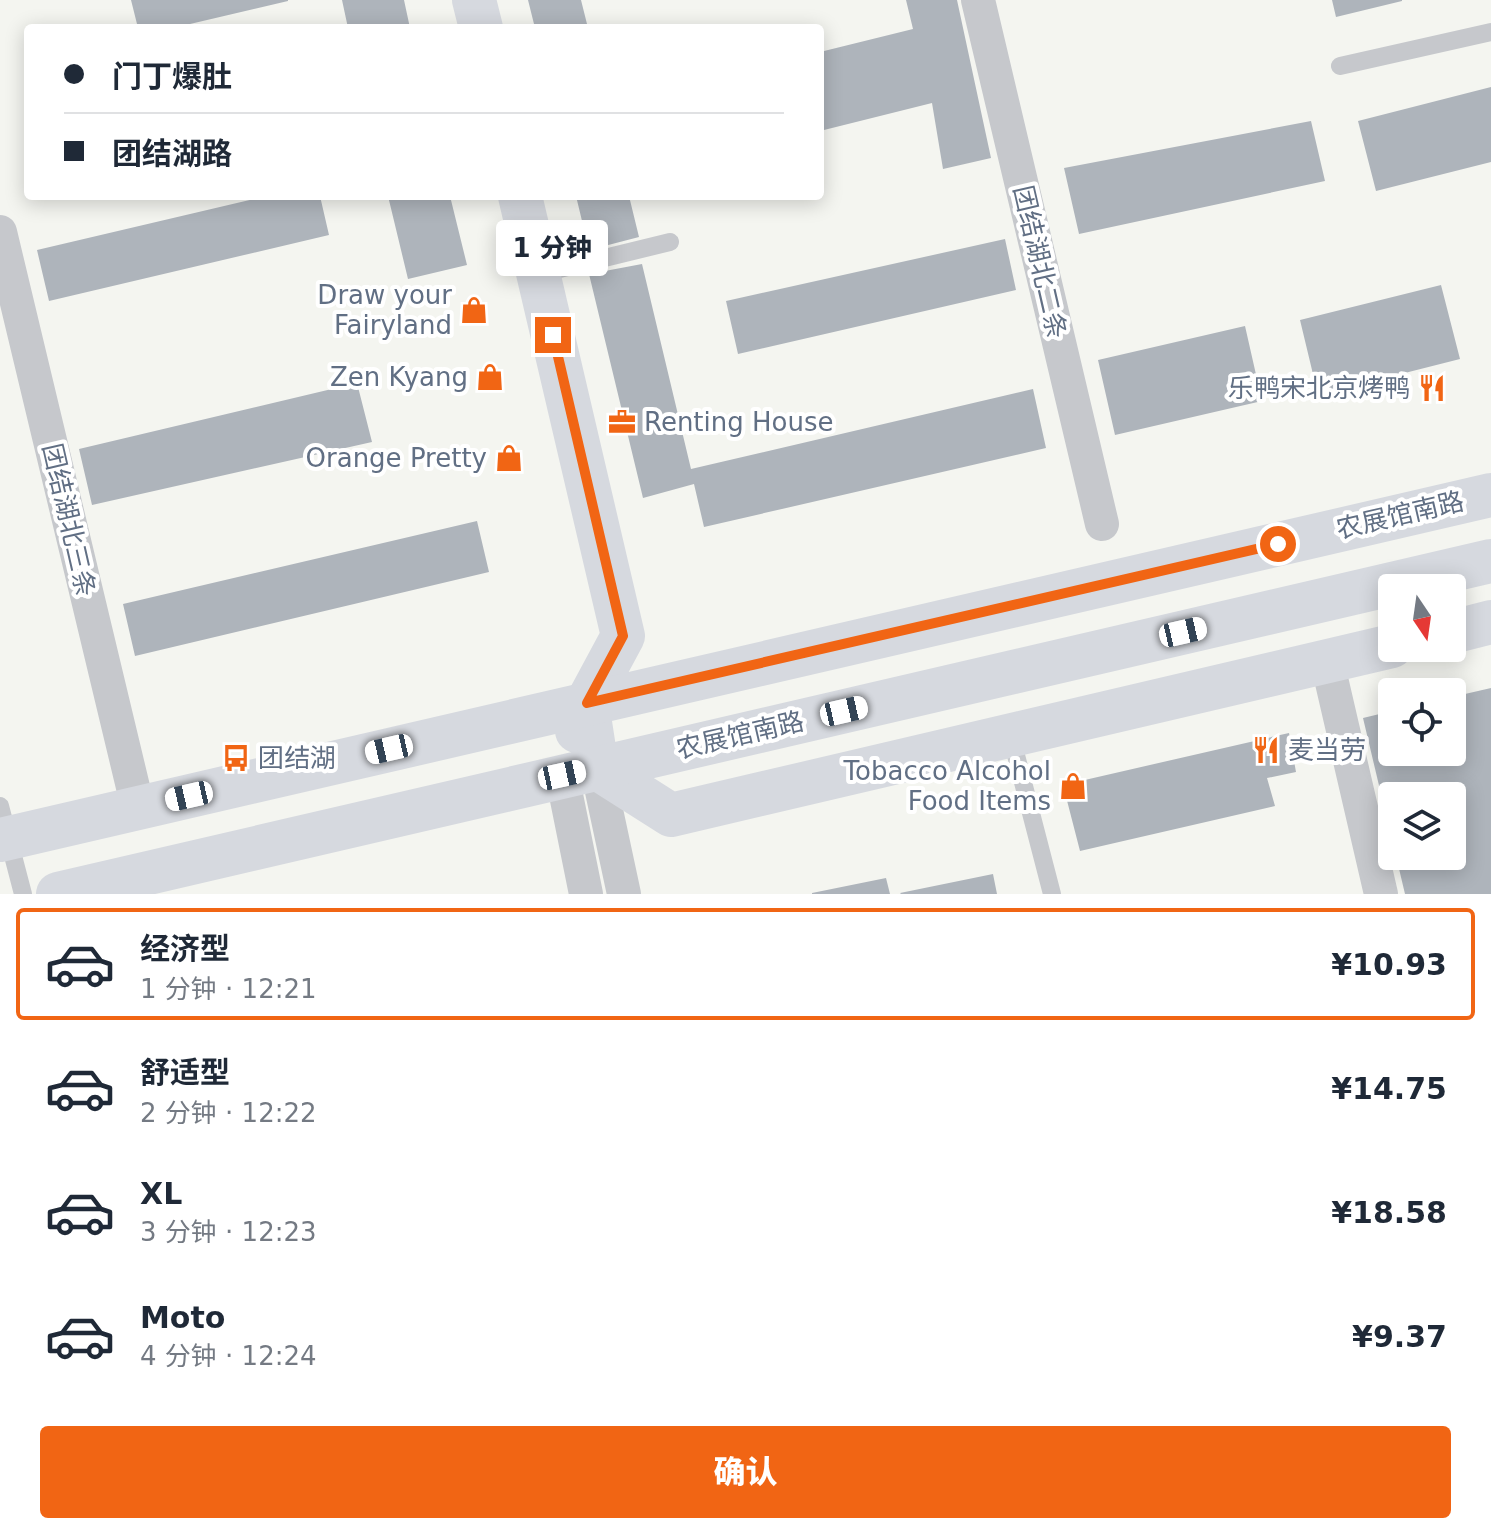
<!DOCTYPE html>
<html lang="zh">
<head>
<meta charset="utf-8">
<style>
  body { margin:0; font-family:"DejaVu Sans","Noto Sans SC",sans-serif; background:#f2f2f3; color:#1f2937; height:100vh; display:flex; flex-direction:column; font-size:30px; white-space:nowrap }
  * { box-sizing:border-box; margin:0 }
  p { font-size:26px; color:#747a83 }
  .icon { flex:none; width:44px; height:44px; fill:none; stroke:currentColor; stroke-width:2; stroke-linecap:round; stroke-linejoin:round }
  .map { position:relative; height:894px; overflow:hidden }
  .side { display:flex; flex-direction:column; background:#fff; flex:1 }
  .side>* { flex:none }
  .hud { position:absolute; left:24px; top:24px; width:800px; height:176px; border-radius:8px; box-shadow:0 4px 20px #0003; display:grid; align-content:center; height:176px; padding:0 40px; background:#fff }
  .needle { width:52px; rotate:167deg }
  .tools { position:absolute; left:1378px; top:574px; display:grid; gap:16px }
  .tools a { display:grid; place-items:center; width:88px; height:88px; border-radius:8px; background:#fff; box-shadow:0 4px 20px #0003; font-size:40px }
  .end { position:absolute; width:36px; height:36px; margin:-18px; border:10px solid #f16514; background:#fff; box-shadow:0 0 0 4px #fff }
  .from { border-radius:50% }
  .bubble { position:absolute; height:56px; border-radius:8px; background:#fff; box-shadow:0 4px 20px #0003; font-size:26px; font-weight:800; line-height:56px; text-align:center }
  .car { position:absolute; width:24px; height:48px; margin:-24px -12px; border-radius:10px; box-shadow:0 0 6px 2px #0007; background:linear-gradient(#fff 24%,#345 0 40%,#fff 0 76%,#345 0 86%,#fff 0) }
  .hud b { display:flex; align-items:center; gap:28px; height:76px; font-size:30px }
  .hud b+b { border-top:2px solid #e0e1e3 }
  .hud i { width:20px; height:20px; background:#1f2937 }
  ul { padding:14px 0 0; list-style:none }
  li { display:flex; align-items:center; gap:24px; height:112px; margin:0 16px 12px; padding:0 24px; border:4px solid transparent; border-radius:8px }
  li div { flex:1 }
  li b { display:block; font-size:30px }
  li em { font-style:normal; font-weight:800 }
  li.current { border-color:#f16514 }
  li>.icon { width:72px; height:72px; stroke-width:1.5 }
  .cta { display:flex; gap:16px; margin-top:auto; padding:16px 40px }
  .cta a { flex:1; height:92px; border-radius:8px; background:#f16514; color:#fff; font-size:32px; font-weight:800; line-height:92px; text-align:center }
  .map>svg:first-child { display:block }
</style>
</head>
<body>
<div class="map">
<svg width="1491" height="894" viewBox="0 0 1491 894">
  <rect width="100%" height="100%" fill="#f4f5f0"/>
  <!-- building -->
  <path fill="#aeb4bb" d="M 131,0 L 288,0 L 288,1 L 173,28 L 138,28 Z
    M 342,0 L 404,0 L 410,28 L 348,28 Z
    M 528,0 L 581,0 L 588,28 L 535,28 Z
    M 906,0 L 957,0 L 991,158 L 943,169 L 932,103 L 820,131 L 820,52 L 913,29 Z
    M 1332,0 L 1402,0 L 1402,1 L 1336,17 Z
    M 1491,87 L 1491,162 L 1376,191 L 1358,121 Z
    M 1311,121 L 1325,181 L 1079,234 L 1064,168 Z
    M 267,196 L 320,196 L 329,235 L 49,301 L 37,250 Z
    M 388,196 L 450,196 L 467,265 L 408,279 Z
    M 576,196 L 629,196 L 639,237 L 589,250 Z
    M 1005,239 L 1016,290 L 738,354 L 726,301 Z
    M 642,264 L 691,469 L 1033,389 L 1046,448 L 704,527 L 694,484 L 643,498 L 589,274 Z
    M 1441,285 L 1460,359 L 1318,395 L 1300,320 Z
    M 1245,326 L 1262,401 L 1115,435 L 1098,360 Z
    M 357,383 L 372,442 L 92,505 L 79,449 Z
    M 477,521 L 489,572 L 135,656 L 123,604 Z
    M 1491,688 L 1491,894 L 1405,894 L 1396,856 L 1452,856 L 1452,796 L 1392,796 L 1391,836 L 1363,718 L 1392,711 L 1392,752 L 1452,752 L 1452,697 Z
    M 1289,733 L 1296,772 L 1267,778 L 1275,806 L 1080,851 L 1063,785 Z
    M 993,874 L 997,894 L 901,894 L 900,893 Z
    M 886,878 L 890,894 L 812,894 L 812,893 Z"/>
  <g fill="none" stroke-linecap="round" stroke-linejoin="round">
    <!-- lane -->
    <path stroke="#c6c8cc" stroke-width="18" d="M 1340,66 L 1491,32
      M 539,274 L 670,242
      M 1011,736 L 1052,894
      M 0,806 L 23,894"/>
    <!-- street -->
    <path stroke="#c6c8cc" stroke-width="34" d="M 978,0 L 1102,524
      M 0,232 L 138,808
      M 1327,661 L 1381,894
      M 597,768 L 624,894
      M 562,775 L 586,894"/>
    <!-- secondary -->
    <path stroke="#d6d9df" stroke-width="44" d="M 474,0 L 481,28
      M 520,196 L 623,636 L 587,703 L 577,731
      M 1452,632 L 1491,622
      M 587,703 L 597,768 L 671,815 L 1392,646"/>
    <!-- primary -->
    <path stroke="#d6d9df" stroke-width="44" d="M 0,840 L 1491,495
      M 58,894 L 1491,561"/>
  </g>
  <g fill="none" stroke-linecap="round" stroke-linejoin="round">
    <!-- route -->
    <path stroke="#f16514" stroke-width="10" d="M 553,335 L 623,636 L 587,703 L 1278,544"/>
  </g>
  <!-- icons -->
  <defs>
    <g id="shop-bare" transform="scale(2.16)"><path d="M-5-2.5h2.3a2.7 3.5 0 0 1 5.4 0H5L5.5 6h-11ZM-1.5-2.5h3a1.5 2.3 0 0 0-3 0Z" fill="#f16514" stroke="#fff" stroke-width="2.5" paint-order="stroke"/></g>
    <g id="restaurant-bare" transform="scale(2.16)"><path d="M-5-6h1v4h1v-4h1v4h1v-4h1v5L-1.5 .5V6h-2V.5L-5-1ZM5-6V6H3V1.5H1.5Q1.5-4 5-6Z" fill="#f16514" stroke="#fff" stroke-width="2.5" paint-order="stroke"/></g>
    <g id="office-bare" transform="scale(2.16)"><path d="M-6-3h4V-5.5h4V-3h4V5H-6ZM-1-4.5V-3h2v-1.5ZM-6 0V1H6V0Z" fill="#f16514" stroke="#fff" stroke-width="2.5" paint-order="stroke"/></g>
    <g id="bus-bare" transform="scale(2.16)"><path d="M-5-6H5V4H4V6H2V4H-2V6H-4V4H-5ZM-3.5-4V0h7V-4ZM-3.5 1.2v1.5H-2V1.2ZM2 1.2v1.5H3.5V1.2Z" fill="#f16514" stroke="#fff" stroke-width="2.5" paint-order="stroke"/></g>
  </defs>
  <g fill-rule="evenodd">
    <use href="#shop-bare" x="474" y="310"/>
    <use href="#shop-bare" x="490" y="377"/>
    <use href="#restaurant-bare" x="1432" y="388"/>
    <use href="#office-bare" x="622" y="422"/>
    <use href="#shop-bare" x="509" y="458"/>
    <use href="#restaurant-bare" x="1266" y="750"/>
    <use href="#bus-bare" x="236" y="758"/>
    <use href="#shop-bare" x="1073" y="786"/>
  </g>
  <g text-anchor="middle" dominant-baseline="central" stroke-width="8" stroke-linejoin="round" paint-order="stroke">
    <!-- street labels -->
    <g font-size="26" fill="#616f84" stroke="#fff">
      <text transform="translate(1040 262) rotate(77)">团结湖北二条</text>
      <text transform="translate(1400 515) rotate(-13)">农展馆南路</text>
      <text transform="translate(69 520) rotate(77)">团结湖北三条</text>
      <text transform="translate(740 735) rotate(-13)">农展馆南路</text>
    </g>
    <!-- poi labels -->
    <g font-size="26" fill="#616f84" stroke="#fff" text-anchor="end">
      <text x="452" y="295">Draw your<tspan x="452" dy="30">Fairyland</tspan></text>
      <text x="468" y="377">Zen Kyang</text>
      <text x="1410" y="388">乐鸭宋北京烤鸭</text>
      <text x="644" y="422" text-anchor="start">Renting House</text>
      <text x="487" y="458">Orange Pretty</text>
      <text x="1288" y="750" text-anchor="start">麦当劳</text>
      <text x="258" y="758" text-anchor="start">团结湖</text>
      <text x="1051" y="771">Tobacco Alcohol<tspan x="1051" dy="30">Food Items</tspan></text>
    </g>
  </g>
</svg>
<div class="tools">
<a><svg class="needle" viewBox="-14 -14 28 28"><path d="M0-13l5 13h-10z" fill="#e53935"/><path d="M0 13l5-13h-10z" fill="#747a83"/></svg></a>
<a><svg class="icon" aria-label="locate" viewBox="0 0 24 24"><circle cx="12" cy="12" r="6"/><path d="M12 2v4M12 18v4M2 12h4M18 12h4"/></svg></a>
<a><svg class="icon" aria-label="layers" viewBox="0 0 24 24"><path d="M12 4l9 5-9 5-9-5zM3 14l9 5 9-5"/></svg></a>
</div>
<i class="end from" style="left:1278px;top:544px"></i>
<i class="end" style="left:553px;top:335px"></i>
<div class="bubble" style="left:496px;top:220px;width:112px">1 分钟</div>
<i class="car" style="left:1183px;top:632px;rotate:77deg"></i>
<i class="car" style="left:844px;top:711px;rotate:77deg"></i>
<i class="car" style="left:389px;top:749px;rotate:257deg"></i>
<i class="car" style="left:562px;top:775px;rotate:78deg"></i>
<i class="car" style="left:189px;top:796px;rotate:257deg"></i>
<div class="hud">
<b><i class="from"></i>门丁爆肚</b>
<b><i></i>团结湖路</b>
</div>
</div>
<section class="side">
<ul>
<li class="current"><svg class="icon" aria-label="car" viewBox="0 0 24 24"><path d="M5 17H2v-5l4-1 3-4h7l3 4 3 1v5h-3M9 17h6M6 11h13"/><circle cx="7" cy="17" r="2"/><circle cx="17" cy="17" r="2"/></svg><div><b>经济型</b><p>1 分钟 · 12:21</p></div><em>¥10.93</em></li>
<li><svg class="icon" aria-label="car" viewBox="0 0 24 24"><path d="M5 17H2v-5l4-1 3-4h7l3 4 3 1v5h-3M9 17h6M6 11h13"/><circle cx="7" cy="17" r="2"/><circle cx="17" cy="17" r="2"/></svg><div><b>舒适型</b><p>2 分钟 · 12:22</p></div><em>¥14.75</em></li>
<li><svg class="icon" aria-label="car" viewBox="0 0 24 24"><path d="M5 17H2v-5l4-1 3-4h7l3 4 3 1v5h-3M9 17h6M6 11h13"/><circle cx="7" cy="17" r="2"/><circle cx="17" cy="17" r="2"/></svg><div><b>XL</b><p>3 分钟 · 12:23</p></div><em>¥18.58</em></li>
<li><svg class="icon" aria-label="car" viewBox="0 0 24 24"><path d="M5 17H2v-5l4-1 3-4h7l3 4 3 1v5h-3M9 17h6M6 11h13"/><circle cx="7" cy="17" r="2"/><circle cx="17" cy="17" r="2"/></svg><div><b>Moto</b><p>4 分钟 · 12:24</p></div><em>¥9.37</em></li>
</ul>
<div class="cta"><a>确认</a></div>
</section>
</body>
</html>
